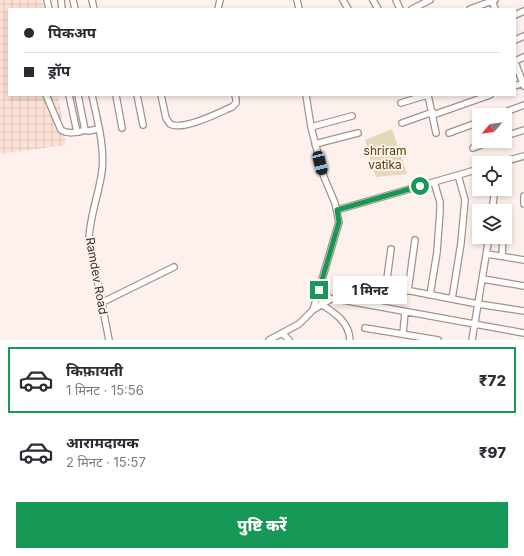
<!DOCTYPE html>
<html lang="hi">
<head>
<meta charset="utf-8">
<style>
  body { margin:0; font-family:Inter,"Noto Sans Devanagari",sans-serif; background:#f7f7f7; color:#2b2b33; height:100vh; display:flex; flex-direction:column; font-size:15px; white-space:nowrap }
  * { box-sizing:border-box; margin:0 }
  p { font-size:13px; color:#7c7c81 }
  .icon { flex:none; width:22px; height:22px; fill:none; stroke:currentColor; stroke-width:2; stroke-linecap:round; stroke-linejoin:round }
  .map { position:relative; height:340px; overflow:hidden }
  .sheet { display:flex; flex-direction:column; background:#fff; flex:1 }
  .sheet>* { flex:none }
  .banner { position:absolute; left:8px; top:8px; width:508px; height:88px; border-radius:0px; box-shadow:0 2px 6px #0003; display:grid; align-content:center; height:88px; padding:0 16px; background:#fff }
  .needle { width:26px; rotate:241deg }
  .buttons { position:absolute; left:472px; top:108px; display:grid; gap:8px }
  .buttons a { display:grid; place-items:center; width:40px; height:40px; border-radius:0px; background:#fff; box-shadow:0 2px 6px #0003; font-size:20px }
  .end { position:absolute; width:18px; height:18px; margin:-9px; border:5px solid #189856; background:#fff; box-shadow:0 0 0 2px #fff }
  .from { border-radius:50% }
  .bubble { position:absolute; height:28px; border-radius:0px; background:#fff; box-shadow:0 2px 6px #0003; font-size:13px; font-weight:800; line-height:28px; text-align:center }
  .car { position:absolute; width:12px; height:24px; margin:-12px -6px; border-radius:5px; box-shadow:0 0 3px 1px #0007; background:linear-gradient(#222 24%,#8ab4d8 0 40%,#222 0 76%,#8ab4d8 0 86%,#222 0) }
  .banner b { display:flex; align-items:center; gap:14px; height:38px; font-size:15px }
  .banner b+b { border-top:1px solid #e1e1e2 }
  .banner i { width:10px; height:10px; background:#2b2b33 }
  ul { padding:7px 0 0; list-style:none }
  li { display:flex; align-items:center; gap:12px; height:66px; margin:0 8px 6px; padding:0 8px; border:2px solid transparent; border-radius:0px }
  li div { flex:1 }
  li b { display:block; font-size:15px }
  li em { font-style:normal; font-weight:800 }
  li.active { border-color:#189856 }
  li>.icon { width:36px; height:36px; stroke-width:1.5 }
  .cta { display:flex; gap:8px; margin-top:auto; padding:8px 16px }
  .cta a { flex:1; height:46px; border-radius:0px; background:#189856; color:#fff; font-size:16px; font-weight:800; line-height:46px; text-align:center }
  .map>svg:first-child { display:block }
</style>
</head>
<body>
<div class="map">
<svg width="524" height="340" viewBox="0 0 524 340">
  <defs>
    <pattern id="industrial-grid" width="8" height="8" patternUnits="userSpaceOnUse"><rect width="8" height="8" fill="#fee2d7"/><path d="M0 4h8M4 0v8" fill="none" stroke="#dbc2b9"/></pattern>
  </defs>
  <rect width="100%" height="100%" fill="#fcf1ed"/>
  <!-- industrial -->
  <path fill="url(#industrial-grid)" d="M 0,0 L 42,0 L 44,9 L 9,9 L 9,95 L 58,95 L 66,145 L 0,154 Z"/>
  <!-- green -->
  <path fill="#e5d8b9" d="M 392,129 L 407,174 L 376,177 L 365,140 Z"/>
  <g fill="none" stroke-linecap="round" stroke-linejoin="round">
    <!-- minor casing -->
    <g stroke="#a99087" stroke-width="8">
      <path id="minor" d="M 47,0 L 49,9
        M 61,0 L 62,9
        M 73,0 L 75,9
        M 92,0 L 94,9
        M 297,0 L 299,9
        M 343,0 L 348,9
        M 373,0 L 378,9
        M 396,0 L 400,9
        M 492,0 L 495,9
        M 218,9 L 220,0
        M 412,9 L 430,0
        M 470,9 L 495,0
        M 515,15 L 524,11
        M 515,40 L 524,36
        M 515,61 L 524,57
        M 515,62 L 524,86
        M 515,86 L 524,82
        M 46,95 L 61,130 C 67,134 78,133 85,130
        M 69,95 L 77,132
        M 78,95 L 85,130 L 88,131 L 99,129
        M 92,95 C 97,119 105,147 102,171 C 99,194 90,215 89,238 L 109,340
        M 116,95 L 122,128
        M 137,95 L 143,125
        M 161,95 L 166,118 L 170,124 C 183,131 218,113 232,107 L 236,103 L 236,99 L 235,95
        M 428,95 L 436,133
        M 401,103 L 427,95
        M 433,115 L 490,95
        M 497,115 L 524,105
        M 402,123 L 433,112
        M 311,127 L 352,116
        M 449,133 L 479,122
        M 505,136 L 524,130
        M 315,144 L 358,133
        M 473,148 L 492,141
        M 499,163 L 524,156
        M 524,196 L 524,204
        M 337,210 L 479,169
        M 492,211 L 495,189
        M 504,211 L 504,208
        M 487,254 L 524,260
        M 502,256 L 503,237
        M 483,279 L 524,286
        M 359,281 L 478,304 L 524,311
        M 386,286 L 391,249
        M 319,290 L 331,299
        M 408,291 L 415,240
        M 430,295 L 437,252 L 440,211 L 440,202 L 434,182
        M 452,299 L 461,243 L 465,200 L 458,175
        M 101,303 L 174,267
        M 321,304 C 335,313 349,322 350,340
        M 313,310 L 331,299 L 337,299 L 524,333
        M 365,328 L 438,340
        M 282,333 L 289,340
        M 403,334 L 405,312
        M 269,340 L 299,324 L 313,310 L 339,222 L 335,203 L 324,177 L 311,127 L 306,95
        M 472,340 L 489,237"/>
    </g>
    <!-- minor -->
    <use href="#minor" stroke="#fff" stroke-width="5.5"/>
  </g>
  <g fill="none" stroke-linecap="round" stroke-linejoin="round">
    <!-- route -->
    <path stroke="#189856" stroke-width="5" d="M 319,290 L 339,222 L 337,210 L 420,186"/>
  </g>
  <g text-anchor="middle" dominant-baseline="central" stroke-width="4" stroke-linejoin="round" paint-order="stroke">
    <!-- park labels -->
    <g font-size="12" fill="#594300" stroke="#fcf1ed">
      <text x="385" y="150">shriram<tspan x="385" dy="14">vatika</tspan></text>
    </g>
    <!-- street labels -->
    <g font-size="12" fill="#3d322e" stroke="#fcf1ed">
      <text transform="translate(97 276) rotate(80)">Ramdev Road</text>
    </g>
  </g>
</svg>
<div class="buttons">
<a><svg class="needle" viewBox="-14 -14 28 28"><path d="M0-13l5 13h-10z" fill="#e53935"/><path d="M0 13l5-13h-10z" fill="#7c7c81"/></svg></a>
<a><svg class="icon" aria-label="locate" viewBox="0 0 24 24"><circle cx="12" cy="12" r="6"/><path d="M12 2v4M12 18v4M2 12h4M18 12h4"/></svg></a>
<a><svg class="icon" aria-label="layers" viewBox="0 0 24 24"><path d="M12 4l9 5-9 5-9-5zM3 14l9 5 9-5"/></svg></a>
</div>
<i class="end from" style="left:420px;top:186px"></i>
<i class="end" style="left:319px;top:290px"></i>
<div class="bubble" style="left:333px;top:276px;width:74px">1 मिनट</div>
<i class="car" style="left:320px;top:163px;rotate:166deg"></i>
<div class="banner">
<b><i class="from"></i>पिकअप</b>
<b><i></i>ड्रॉप</b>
</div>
</div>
<section class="sheet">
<ul>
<li class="active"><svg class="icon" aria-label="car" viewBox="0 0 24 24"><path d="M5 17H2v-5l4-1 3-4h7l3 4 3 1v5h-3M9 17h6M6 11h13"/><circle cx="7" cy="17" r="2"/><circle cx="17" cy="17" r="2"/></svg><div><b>किफ़ायती</b><p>1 मिनट · 15:56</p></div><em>₹72</em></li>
<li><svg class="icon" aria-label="car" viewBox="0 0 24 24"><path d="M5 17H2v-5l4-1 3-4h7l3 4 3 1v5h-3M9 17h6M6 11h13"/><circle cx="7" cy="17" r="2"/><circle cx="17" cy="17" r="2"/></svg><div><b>आरामदायक</b><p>2 मिनट · 15:57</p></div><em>₹97</em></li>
</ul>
<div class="cta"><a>पुष्टि करें</a></div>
</section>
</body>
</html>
